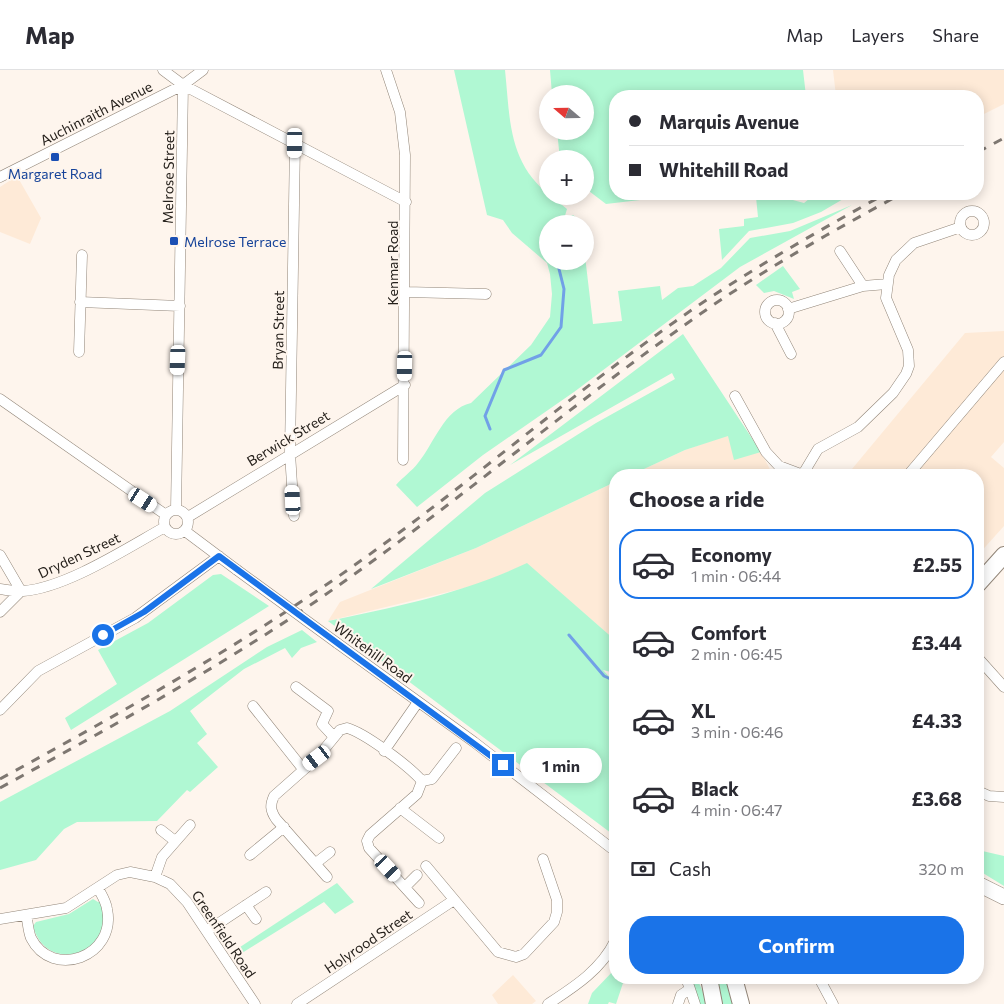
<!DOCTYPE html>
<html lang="en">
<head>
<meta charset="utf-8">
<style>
  body { margin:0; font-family:Commissioner,sans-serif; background:#f7f7f7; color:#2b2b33; height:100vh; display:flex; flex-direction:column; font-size:19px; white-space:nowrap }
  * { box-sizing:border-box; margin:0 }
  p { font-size:16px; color:#7c7c81 }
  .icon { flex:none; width:28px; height:28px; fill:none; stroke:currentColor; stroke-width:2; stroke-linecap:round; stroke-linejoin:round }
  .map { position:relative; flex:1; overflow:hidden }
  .drawer { position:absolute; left:609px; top:399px; width:375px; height:515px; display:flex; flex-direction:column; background:#fff; border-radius:20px; box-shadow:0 2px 12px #0003 }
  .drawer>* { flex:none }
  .hud { position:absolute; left:609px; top:20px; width:375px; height:110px; border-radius:20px; box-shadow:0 2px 12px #0003; display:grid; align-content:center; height:110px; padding:0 20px; background:#fff }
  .needle { width:32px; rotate:290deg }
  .tools { position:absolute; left:539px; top:15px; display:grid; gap:10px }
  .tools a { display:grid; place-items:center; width:55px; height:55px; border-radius:50%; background:#fff; box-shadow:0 2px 12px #0003; font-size:25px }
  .end { position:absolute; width:22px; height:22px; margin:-11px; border:6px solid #1a73e8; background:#fff; box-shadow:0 0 0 2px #fff }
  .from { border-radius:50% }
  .bubble { position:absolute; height:35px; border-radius:18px; background:#fff; box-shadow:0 2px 12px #0003; font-size:16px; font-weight:700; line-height:35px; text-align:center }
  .car { position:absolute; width:15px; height:30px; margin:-15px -8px; border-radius:6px; box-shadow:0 0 4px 1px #0007; background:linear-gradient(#fff 24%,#345 0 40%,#fff 0 76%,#345 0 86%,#fff 0) }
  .hud b { display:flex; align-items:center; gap:18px; height:48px; font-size:19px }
  .hud b+b { border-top:1px solid #e1e1e2 }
  .hud i { width:12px; height:12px; background:#2b2b33 }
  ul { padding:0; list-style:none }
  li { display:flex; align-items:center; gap:15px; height:70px; margin:0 10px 8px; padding:0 10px; border:2px solid transparent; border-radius:20px }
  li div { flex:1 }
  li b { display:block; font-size:19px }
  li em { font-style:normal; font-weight:700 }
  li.current { border-color:#1a73e8 }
  li>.icon { width:45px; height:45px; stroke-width:1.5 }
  h2 { padding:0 20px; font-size:22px; line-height:60px }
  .pay { display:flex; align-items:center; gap:12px; height:55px; padding:0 20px; font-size:19px }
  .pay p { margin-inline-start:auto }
  .button { display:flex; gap:10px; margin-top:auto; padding:10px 20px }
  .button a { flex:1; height:58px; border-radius:20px; background:#1a73e8; color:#fff; font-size:20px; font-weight:700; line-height:58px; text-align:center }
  header { display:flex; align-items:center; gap:30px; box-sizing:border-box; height:70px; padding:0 25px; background:#fff; border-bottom:1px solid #e1e1e2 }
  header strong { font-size:24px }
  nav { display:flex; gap:28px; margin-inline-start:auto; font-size:18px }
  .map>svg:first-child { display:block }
</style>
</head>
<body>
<header>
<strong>Map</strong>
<nav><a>Map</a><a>Layers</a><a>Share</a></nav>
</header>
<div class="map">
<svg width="1004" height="934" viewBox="0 0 1004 934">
  <rect width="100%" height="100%" fill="#fef5ed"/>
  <!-- built -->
  <path fill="#feead7" d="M 833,0 L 1004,0 L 1004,34 L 978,47 L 978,26 L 836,26 Z
    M 17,106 L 41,148 L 30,174 L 0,162 L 0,117 Z
    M 1004,261 L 1004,372 L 991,387 L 1004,398 L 1004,456 L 978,485 L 978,405 L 847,405 L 965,263 Z
    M 728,365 L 761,382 L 773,405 L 631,405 L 685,380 Z
    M 615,412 L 615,570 L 527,494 L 477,515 L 328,551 L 340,532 L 476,478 Z
    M 513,905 L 536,931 L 532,934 L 498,934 L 492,925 Z"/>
  <!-- green -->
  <path fill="#b0f8d3" d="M 454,0 L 505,0 C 510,48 508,90 547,123 L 548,126 L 551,126 L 567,139 L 564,149 L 573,145 L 584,154 L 548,154 L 548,191 L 585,191 L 585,186 L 593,254 L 622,251 L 618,221 L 660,216 L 662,230 L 678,218 L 693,216 L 721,198 L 750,168 L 790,161 L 852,135 L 740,197 L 574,322 L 483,385 L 417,437 L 396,415 C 403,407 412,401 418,393 C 434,374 444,339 471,333 L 531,275 L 550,247 L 552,224 L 550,204 L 547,193 L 512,163 L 503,150 L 487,145 Z
    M 550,0 L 803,0 L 806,26 L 615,26 L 615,124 L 691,124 L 606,134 L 585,118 L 585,89 L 560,89 L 557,61 L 585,61 L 585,24 L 552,24 Z
    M 815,124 L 850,125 L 821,142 L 793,153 L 749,161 L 722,190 L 719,159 L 744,156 L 744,149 L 758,147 L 756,127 L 778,126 L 804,133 Z
    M 783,196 L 800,219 L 792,222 L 794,229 L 774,221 L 764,223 L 756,215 Z
    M 683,264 L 761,382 L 734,390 L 728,366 L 685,380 L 631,405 L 615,405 L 615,412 L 476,478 L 371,519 L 485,423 L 596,353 L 675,309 L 672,303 L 510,395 Z
    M 527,493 L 615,570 L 615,603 L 603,600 L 615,613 L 615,766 L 328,551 C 396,537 464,523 527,493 Z
    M 221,504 L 269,536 L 71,660 L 65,648 L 117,614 L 98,580 L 148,553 L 213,505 Z
    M 302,560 L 317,572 L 301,578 L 292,588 L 285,578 L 244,599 L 190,641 L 207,664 L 197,673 L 218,697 L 190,722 L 187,720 L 157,751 L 77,752 L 64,759 L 36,790 L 0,800 L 0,732 L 170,641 L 267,577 Z
    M 978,780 L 1004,786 L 1004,816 L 978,800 Z
    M 337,813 L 354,832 L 335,844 L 324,832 L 234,888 L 231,883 Z
    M 93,829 L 98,832 L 101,831 C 120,882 47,908 33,856 L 36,852 L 69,844 Z
    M 615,899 L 615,908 L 638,908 L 636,914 L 624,910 L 616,934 L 609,932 L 608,934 L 588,934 L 592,923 Z
    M 691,908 L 697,908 L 708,934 L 699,934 Z
    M 715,908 L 728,908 L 734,934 L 720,934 Z"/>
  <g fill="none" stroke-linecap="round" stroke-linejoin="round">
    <!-- stream -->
    <path stroke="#71a1e7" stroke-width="3" d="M 545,174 L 548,177
      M 490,359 L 485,346 L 504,300 L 541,285 L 561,257 L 564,219 L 557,191
      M 569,565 L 604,606 L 615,611"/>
    <!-- street casing -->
    <g stroke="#928679" stroke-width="11">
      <path id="street" d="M 163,0 L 183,15 L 406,132
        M 386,0 L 400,42 L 405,85 L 403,390
        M 0,107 L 183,15 L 203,0
        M960 153a12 12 0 1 1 24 0a12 12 0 1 1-24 0Z
        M 840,181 L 863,216
        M 406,222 L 486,224
        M765 242a12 12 0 1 1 24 0a12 12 0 1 1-24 0Z
        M 80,232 L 180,236
        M 788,239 L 863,216 L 887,214
        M 775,253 L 791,284
        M 79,282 L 82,185
        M 735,326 L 766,382 L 779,396 L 803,405
        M 0,329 L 166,445
        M 803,404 L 818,379 L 858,357 L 893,323 L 906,304 L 909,296 L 908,280 L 886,228 L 889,205 L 896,190 L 914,173 L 961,157
        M 908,405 L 1004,292
        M164 452a12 12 0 1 1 24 0a12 12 0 1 1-24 0Z
        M 176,440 L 183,15
        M 294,446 L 290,383 L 295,73
        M 188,447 L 405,315
        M 185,461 L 237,500
        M 0,485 L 21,521 L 0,542
        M 0,519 C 7,520 15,522 23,521 C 66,518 127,478 165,457
        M 337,573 L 474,672 L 615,781
        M 978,588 L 1004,617
        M 296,617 L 328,641 L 322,654 L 334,667
        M 253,636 L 303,699
        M 0,640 L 38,601 L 135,548 L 219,486
        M 384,681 L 418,632
        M 422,711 L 432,709 L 456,678
        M 978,721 L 989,726 L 1004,727
        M 400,738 L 439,768
        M 161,760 L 175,771
        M 250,785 L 284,757
        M 316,793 L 330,782
        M 426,796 L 498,882 L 516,887 L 524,884 L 554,852 L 557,842 L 557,830 L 543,789
        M 155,807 L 162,787 L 190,755
        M 327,807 L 276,749 C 270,740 270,735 274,726 L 317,688 L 340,660 L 347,658 C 365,663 409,696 422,711 L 417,724 L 370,765 L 367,771 L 369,778 L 419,833
        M 405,817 L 417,805
        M 246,835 L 256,849
        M 26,845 C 28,852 28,861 31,868 C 52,910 117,887 107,839 C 106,831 101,824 98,818
        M 0,849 L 66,838 L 117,805 L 130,802 L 155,807 L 170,814 L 187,832 L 255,934
        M 207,861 L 266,822
        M 819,908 L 833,934
        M 690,919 L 695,934
        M 297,934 L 454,830
        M 548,934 C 574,917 601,900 615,871
        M 678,934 L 681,925 L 690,919 L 686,908"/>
    </g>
    <!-- secondary casing -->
    <g stroke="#928679" stroke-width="16">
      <path id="secondary" d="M 978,814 L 1004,827"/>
    </g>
    <!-- primary casing -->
    <g stroke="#928679" stroke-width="18">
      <path id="primary" d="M 978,514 L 1004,485
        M 709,908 L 714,934
        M 734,908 L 741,934"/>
    </g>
    <!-- street -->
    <use href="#street" stroke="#fff" stroke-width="10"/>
    <!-- secondary -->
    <use href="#secondary" stroke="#fff" stroke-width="15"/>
    <!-- primary -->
    <use href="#primary" stroke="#fff" stroke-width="16"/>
    <!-- rail -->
    <path stroke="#7e7771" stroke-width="3" stroke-dasharray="9 9" stroke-linecap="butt" d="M 978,82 L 1004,68
      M 0,709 C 108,650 215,590 317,521 C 447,434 564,328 693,239 C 755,197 820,160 885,124
      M 0,718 C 109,658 219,598 322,527 C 451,438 569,336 696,247 C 761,201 831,162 901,124"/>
    <!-- street-bridge casing -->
    <g stroke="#928679" stroke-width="11" stroke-linecap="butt">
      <path id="street-bridge" d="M 237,500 L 337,573"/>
    </g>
    <!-- street-bridge -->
    <use href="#street-bridge" stroke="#fff" stroke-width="10"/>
  </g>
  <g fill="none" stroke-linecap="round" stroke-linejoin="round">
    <!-- route -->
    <path stroke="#1a73e8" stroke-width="6" d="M 103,565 L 144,542 L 219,486 L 503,695"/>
  </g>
  <!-- markers -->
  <g fill="#1a4fb4" stroke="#fef5ed" stroke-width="2">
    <rect x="50" y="82" width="10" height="10" rx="2.5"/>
    <rect x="169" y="166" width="10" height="10" rx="2.5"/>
  </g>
  <g text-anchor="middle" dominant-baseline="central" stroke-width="4" stroke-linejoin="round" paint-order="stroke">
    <!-- street labels -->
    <g font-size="14" fill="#26211c" stroke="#fef5ed">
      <text transform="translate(96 43) rotate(-27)">Auchinraith Avenue</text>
      <text transform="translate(168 107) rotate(-89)">Melrose Street</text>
      <text transform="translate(392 193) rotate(-90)">Kenmar Road</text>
      <text transform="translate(278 260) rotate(-89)">Bryan Street</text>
      <text transform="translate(288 368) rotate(-31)">Berwick Street</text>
      <text transform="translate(79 485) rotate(-25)">Dryden Street</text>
      <text transform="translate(373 582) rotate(36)">Whitehill Road</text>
      <text transform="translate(224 864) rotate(56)">Greenfield Road</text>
      <text transform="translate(368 871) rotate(-34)">Holyrood Street</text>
    </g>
    <!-- transit labels -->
    <g font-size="14" fill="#164399" stroke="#fef5ed">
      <text x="55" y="103">Margaret Road</text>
      <text x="184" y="171" text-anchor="start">Melrose Terrace</text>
    </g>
  </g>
</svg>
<div class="tools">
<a><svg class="needle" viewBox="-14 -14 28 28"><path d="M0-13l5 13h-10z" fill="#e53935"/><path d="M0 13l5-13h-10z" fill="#7c7c81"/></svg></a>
<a>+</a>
<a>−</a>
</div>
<i class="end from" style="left:103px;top:565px"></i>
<i class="end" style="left:503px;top:695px"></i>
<div class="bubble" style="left:520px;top:678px;width:82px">1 min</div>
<i class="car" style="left:295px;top:73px;rotate:181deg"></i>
<i class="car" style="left:178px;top:290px;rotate:182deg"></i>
<i class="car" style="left:405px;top:296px;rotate:181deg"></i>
<i class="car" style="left:143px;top:430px;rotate:123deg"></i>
<i class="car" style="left:293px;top:430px;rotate:357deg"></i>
<i class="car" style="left:317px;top:688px;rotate:233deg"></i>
<i class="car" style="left:388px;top:798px;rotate:137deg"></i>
<div class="hud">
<b><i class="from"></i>Marquis Avenue</b>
<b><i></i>Whitehill Road</b>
</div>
<section class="drawer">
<h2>Choose a ride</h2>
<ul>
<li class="current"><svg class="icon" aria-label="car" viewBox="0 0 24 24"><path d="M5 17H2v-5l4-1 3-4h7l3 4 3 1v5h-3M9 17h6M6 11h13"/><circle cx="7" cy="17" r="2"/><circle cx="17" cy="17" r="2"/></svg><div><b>Economy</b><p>1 min · 06:44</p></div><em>£2.55</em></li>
<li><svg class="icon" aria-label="car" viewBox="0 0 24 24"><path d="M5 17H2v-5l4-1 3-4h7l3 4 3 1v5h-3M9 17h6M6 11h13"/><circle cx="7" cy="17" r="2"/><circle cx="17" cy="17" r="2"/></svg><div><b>Comfort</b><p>2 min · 06:45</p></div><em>£3.44</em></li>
<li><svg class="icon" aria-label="car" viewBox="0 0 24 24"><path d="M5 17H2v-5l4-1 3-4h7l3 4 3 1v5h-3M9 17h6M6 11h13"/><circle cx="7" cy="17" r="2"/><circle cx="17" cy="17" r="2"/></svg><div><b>XL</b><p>3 min · 06:46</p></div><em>£4.33</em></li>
<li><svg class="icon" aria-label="car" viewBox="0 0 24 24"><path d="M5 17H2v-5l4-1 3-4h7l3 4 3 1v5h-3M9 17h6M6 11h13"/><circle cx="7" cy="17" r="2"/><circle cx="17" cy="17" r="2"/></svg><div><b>Black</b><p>4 min · 06:47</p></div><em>£3.68</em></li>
</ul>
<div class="pay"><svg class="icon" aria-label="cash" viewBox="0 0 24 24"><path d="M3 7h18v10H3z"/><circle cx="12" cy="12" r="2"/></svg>Cash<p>320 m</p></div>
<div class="button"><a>Confirm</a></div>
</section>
</div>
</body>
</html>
